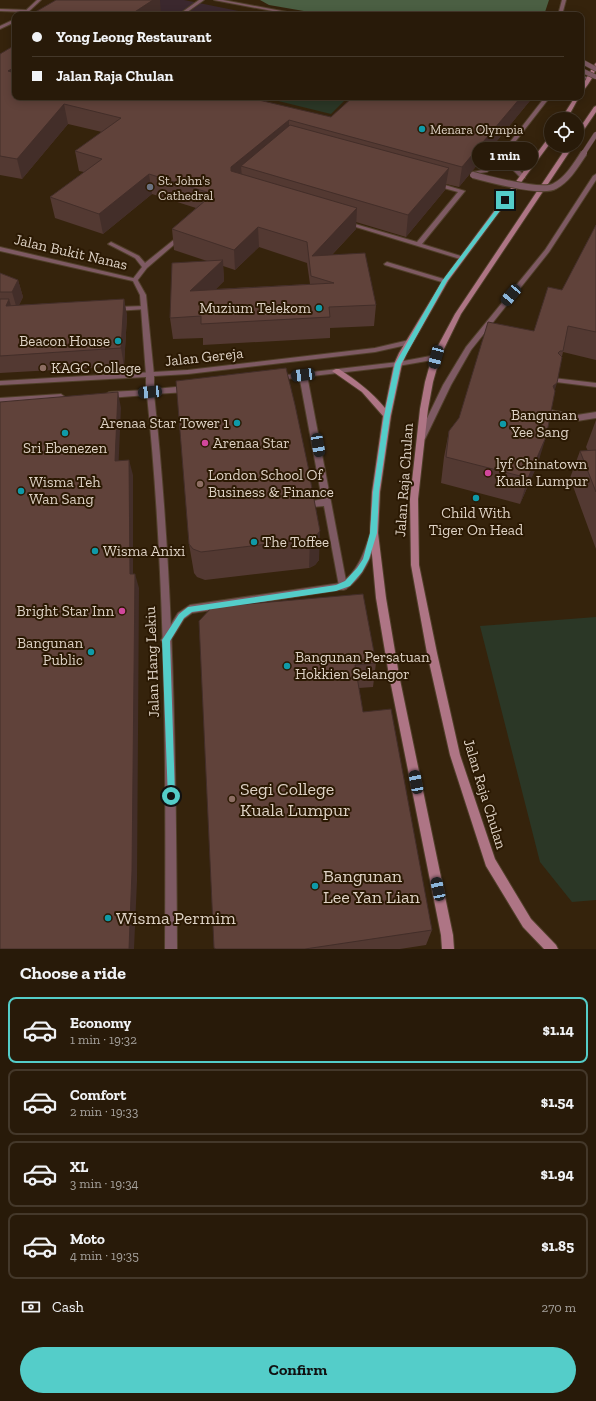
<!DOCTYPE html>
<html lang="en">
<head>
<meta charset="utf-8">
<style>
  body { margin:0; font-family:"Zilla Slab",serif; background:#342717; color:#f1f3f6; height:100vh; display:flex; flex-direction:column; font-size:15px; white-space:nowrap }
  * { box-sizing:border-box; margin:0 }
  p { font-size:13px; color:#a5a19c }
  .icon { flex:none; width:22px; height:22px; fill:none; stroke:currentColor; stroke-width:2; stroke-linecap:round; stroke-linejoin:round }
  .map { position:relative; height:949px; overflow:hidden }
  .panel { display:flex; flex-direction:column; background:#281a09; flex:1 }
  .panel>* { flex:none }
  .banner { position:absolute; left:12px; top:12px; width:572px; height:88px; border-radius:8px; box-shadow:0 2px 10px #0003,0 0 0 1px #44382a; display:grid; align-content:center; height:88px; padding:0 20px; background:#281a09 }
  .buttons { position:absolute; left:544px; top:112px; display:grid; gap:8px }
  .buttons a { display:grid; place-items:center; width:40px; height:40px; border-radius:50%; background:#281a09; box-shadow:0 2px 10px #0003,0 0 0 1px #44382a; font-size:20px }
  .end { position:absolute; width:18px; height:18px; margin:-9px; border:5px solid #54cdc9; background:#111; box-shadow:0 0 0 2px #111 }
  .from { border-radius:50% }
  .bubble { position:absolute; height:28px; border-radius:14px; background:#281a09; box-shadow:0 2px 10px #0003,0 0 0 1px #44382a; font-size:13px; font-weight:700; line-height:28px; text-align:center }
  .car { position:absolute; width:12px; height:24px; margin:-12px -6px; border-radius:5px; box-shadow:0 0 3px 1px #0007; background:linear-gradient(#222 24%,#8ab4d8 0 40%,#222 0 76%,#8ab4d8 0 86%,#222 0) }
  .banner b { display:flex; align-items:center; gap:14px; height:38px; font-size:15px }
  .banner b+b { border-top:1px solid #44382a }
  .banner i { width:10px; height:10px; background:#f1f3f6 }
  ul { padding:0; list-style:none }
  li { display:flex; align-items:center; gap:12px; height:66px; margin:0 8px 6px; padding:0 12px; border:2px solid #44382a; border-radius:8px }
  li div { flex:1 }
  li b { display:block; font-size:15px }
  li em { font-style:normal; font-weight:700 }
  li.on { border-color:#54cdc9 }
  li>.icon { width:36px; height:36px; stroke-width:1.5 }
  h2 { padding:0 20px; font-size:18px; line-height:48px }
  .pay { display:flex; align-items:center; gap:10px; height:44px; padding:0 20px; font-size:15px }
  .pay p { margin-inline-start:auto }
  .primary-button { display:flex; gap:8px; margin-top:auto; padding:8px 20px }
  .primary-button a { flex:1; height:46px; border-radius:24px; background:#54cdc9; color:#111; font-size:16px; font-weight:700; line-height:46px; text-align:center }
  .map>svg:first-child { display:block }
</style>
</head>
<body>
<div class="map">
<svg width="596" height="949" viewBox="0 0 596 949">
  <rect width="100%" height="100%" fill="#35230c"/>
  <!-- education -->
  <path fill="#3b282e" d="M 62,0 L 184,0 L 259,15 L 39,15 Z"/>
  <!-- green -->
  <path fill="#2b3726" d="M 262,97 L 348,97 L 331,114 Z
    M 596,617 L 596,900 L 572,902 L 540,862 L 480,626 Z"/>
  <!-- forest -->
  <path fill="#4b5f43" d="M 260,0 L 549,0 L 544,15 L 327,15 L 269,5 Z"/>
  <g fill="none" stroke-linecap="round" stroke-linejoin="round">
    <!-- service casing -->
    <g stroke="#503f2a" stroke-width="2">
      <path id="service" d="M 199,0 L 204,0 L 183,15 L 178,15 Z
        M 0,9 L 28,10 L 30,11 L 28,12 L 0,11 Z
        M 581,76 L 592,78 L 590,79 L 581,78 Z
        M 545,97 L 550,97 L 501,160 L 516,167 L 525,176 L 525,178 L 521,178 L 512,169 L 499,163 L 487,172 L 472,174 L 472,172 L 483,170 L 496,160 Z
        M 435,182 L 465,191 L 422,244 L 464,257 L 464,259 L 460,259 L 343,223 L 344,222 L 348,222 L 417,242 L 458,192 L 433,185 L 432,184 Z
        M 181,234 L 184,236 L 183,237 L 147,268 L 137,281 L 135,282 L 132,280 L 142,267 L 135,258 L 108,244 L 111,242 L 139,256 L 145,263 Z
        M 387,262 L 447,280 L 448,281 L 445,283 L 385,265 L 384,264 Z
        M 145,306 L 147,307 L 147,309 L 115,311 L 112,309 L 115,307 Z
        M 300,373 L 303,373 L 307,375 L 347,586 L 346,589 L 343,590 L 340,589 L 339,586 L 324,506 L 312,507 L 309,506 L 308,504 L 309,502 L 322,499 L 299,375 Z
        M 553,378 L 596,383 L 596,387 L 556,382 L 552,380 Z
        M 550,410 L 577,415 L 596,412 L 596,418 L 577,421 L 547,415 L 546,413 L 547,411 Z"/>
    </g>
    <!-- minor casing -->
    <g stroke="#503f2a" stroke-width="2">
      <path id="minor" d="M 37,0 L 41,0 L 25,15 L 21,15 Z
        M 214,0 L 223,0 L 303,15 L 294,15 Z
        M 562,0 L 566,0 L 562,15 L 558,15 Z
        M 15,19 L 15,22 L 0,29 L 0,26 Z
        M 596,174 L 596,180 L 549,252 L 471,350 L 451,385 L 425,439 L 419,439 L 418,437 L 443,385 L 466,347 L 545,250 L 593,176 Z
        M 0,247 L 137,279 L 146,295 L 154,375 L 153,377 L 150,377 L 146,375 L 140,295 L 133,281 L 0,251 Z
        M 374,531 L 377,532 L 378,534 C 372,555 365,576 346,589 L 192,613 L 184,619 L 169,643 L 166,644 L 163,643 L 161,640 L 163,637 L 178,613 L 190,605 L 341,583 C 358,571 364,553 370,534 L 371,532 Z"/>
    </g>
    <!-- tertiary casing -->
    <g stroke="#503f2a" stroke-width="2">
      <path id="tertiary" d="M 409,340 L 411,340 L 412,342 L 411,344 L 375,352 L 188,374 L 154,376 L 154,389 L 187,386 L 191,389 L 187,392 L 154,394 C 174,578 176,764 177,949 L 165,949 C 166,764 166,579 147,395 L 109,398 L 105,395 L 109,392 L 146,390 L 146,377 L 0,385 L 0,381 L 188,370 L 375,348 Z
        M 436,355 L 440,357 L 438,359 L 398,366 L 278,380 L 274,378 L 278,376 L 398,362 Z
        M 61,394 L 65,397 L 64,399 L 0,404 L 0,398 Z"/>
    </g>
    <!-- secondary casing -->
    <g stroke="#503f2a" stroke-width="2">
      <path id="secondary" d="M 596,63 C 596,74 590,82 583,91 L 581,91 C 581,88 593,65 596,63 Z
        M 575,97 L 579,97 L 567,119 L 561,119 Z
        M 596,106 L 596,112 L 579,137 L 577,138 L 577,132 L 594,107 Z
        M 551,136 L 551,142 L 448,281 L 407,353 L 402,364 L 391,416 L 380,492 L 378,533 L 386,598 L 399,675 L 453,935 L 454,949 L 442,949 L 441,935 L 389,675 L 376,598 L 370,533 L 372,492 L 383,416 L 362,392 L 332,371 L 336,369 L 339,369 C 356,380 372,392 385,408 L 394,364 L 399,353 L 443,280 L 549,137 Z
        M 568,145 L 574,145 L 461,314 L 440,357 L 433,382 L 428,409 L 418,499 L 419,565 L 437,653 L 460,755 L 495,859 L 531,919 L 556,945 L 558,949 L 544,949 L 523,927 L 486,866 L 450,755 L 427,653 L 411,565 L 410,499 L 420,409 L 425,382 L 432,357 L 455,314 Z"/>
    </g>
    <!-- service -->
    <use href="#service" fill="#7e5a63" fill-rule="evenodd"/>
    <!-- minor -->
    <use href="#minor" fill="#7e5a63" fill-rule="evenodd"/>
    <!-- tertiary -->
    <use href="#tertiary" fill="#7e5a63" fill-rule="evenodd"/>
    <!-- secondary -->
    <use href="#secondary" fill="#ae7585" fill-rule="evenodd"/>
    <!-- service-bridge-far1 casing -->
    <g stroke="#503f2a" stroke-width="5.5" stroke-linecap="butt">
      <path id="service-bridge-far1" d="M 583,154 L 596,134"/>
    </g>
    <!-- service-bridge casing -->
    <g stroke="#503f2a" stroke-width="8" stroke-linecap="butt">
      <path id="service-bridge" d="M 473,175 C 489,179 542,194 555,186 C 568,179 576,165 584,153"/>
    </g>
    <!-- minor-bridge casing -->
    <g stroke="#503f2a" stroke-width="5.5" stroke-linecap="butt">
      <path id="minor-bridge" d="M 581,61 L 596,69
        M 581,70 L 596,77"/>
    </g>
    <!-- service-bridge-far1 -->
    <use href="#service-bridge-far1" stroke="#7e5a63" stroke-width="4.5"/>
    <!-- service-bridge -->
    <use href="#service-bridge" stroke="#7e5a63" stroke-width="6"/>
    <!-- minor-bridge -->
    <use href="#minor-bridge" stroke="#7e5a63" stroke-width="4.5"/>
  </g>
  <!-- wall -->
  <path fill="#533932" fill-rule="evenodd" d="M 0,54 L 15,97 L 331,117 L 353,97 L 533,97 L 459,187 L 446,184 L 445,190 L 406,237 L 356,222 L 356,229 L 332,255 L 376,305 L 374,326 L 330,328 L 330,338 L 203,345 L 203,338 L 173,339 L 170,318 L 207,261 L 174,250 L 172,229 L 196,208 L 152,194 L 103,234 L 55,218 L 50,197 L 84,172 L 79,171 L 75,151 L 102,132 L 68,124 L 22,179 L 0,175 ZM 259,247 L 307,263 L 310,284 L 216,289 L 224,281 L 223,266 L 235,270 Z
    M 596,225 L 596,360 L 563,352 L 538,463 L 520,504 L 441,483 L 444,457 L 449,431 L 459,418 L 534,331 L 562,290 Z
    M 0,273 L 18,280 L 23,297 L 19,305 L 124,299 L 127,316 L 124,366 L 0,373 Z
    M 596,420 L 596,549 L 570,478 L 580,451 L 588,451 L 586,447 Z
    M 309,477 L 319,560 L 315,565 L 309,568 L 205,580 L 197,577 L 194,573 L 189,544 Z
    M 199,621 L 376,663 L 373,687 L 359,688 L 363,712 L 432,930 L 426,945 L 400,949 L 215,949 Z"/>
  <!-- shaded-wall -->
  <path fill="#432e29" d="M 153,0 L 160,0 L 161,14 L 160,15 L 130,15 Z
    M 15,67 L 15,89 L 8,71 Z
    M 521,97 L 533,97 L 459,187 L 462,167 Z
    M 64,104 L 68,124 L 22,179 L 17,159 Z
    M 289,120 L 289,140 L 241,166 L 242,179 L 232,187 L 231,167 Z
    M 449,168 L 445,190 L 406,237 L 408,215 Z
    M 149,174 L 152,194 L 103,234 L 99,214 Z
    M 357,208 L 356,229 L 312,276 L 312,256 Z
    M 258,227 L 259,247 L 235,270 L 234,250 Z
    M 223,260 L 224,281 L 193,312 L 190,291 Z
    M 18,280 L 23,297 L 17,309 L 12,292 Z
    M 9,299 L 14,316 L 6,306 Z
    M 124,299 L 127,316 L 124,366 L 121,348 Z
    M 557,383 L 549,409 L 553,386 Z
    M 118,392 L 121,408 L 118,476 L 115,461 Z
    M 546,437 L 538,463 L 520,504 L 528,478 Z
    M 129,460 L 133,475 L 133,588 L 130,574 Z
    M 320,531 L 319,560 L 315,565 L 309,568 L 310,539 Z
    M 135,574 L 139,588 L 137,881 L 134,949 L 129,949 Z"/>
  <!-- building -->
  <path fill="#60423a" stroke="#432e29" d="M 56,0 L 153,0 L 130,15 L 113,15 L 109,14 L 107,15 L 30,15 Z
    M 15,45 L 15,67 L 8,71 L 15,73 L 15,97 L 70,97 L 68,99 L 72,97 L 246,97 L 331,117 L 353,97 L 389,97 L 405,100 L 404,97 L 521,97 L 462,167 L 289,120 L 231,167 L 231,171 L 357,208 L 312,256 L 365,253 L 376,305 L 329,307 L 330,317 L 201,324 L 201,316 L 170,318 L 172,263 L 223,260 L 190,291 L 334,283 L 311,276 L 307,242 L 258,227 L 234,250 L 172,229 L 213,194 L 149,174 L 99,214 L 50,197 L 102,159 L 75,151 L 121,118 L 64,104 L 17,159 L 0,156 L 0,54 Z
    M 290,125 L 449,168 L 408,215 L 241,166 Z
    M 596,225 L 596,332 L 568,326 L 563,351 L 560,351 L 558,353 L 562,357 L 557,383 L 553,386 L 555,391 L 546,437 L 528,478 L 446,457 L 449,431 L 459,418 L 488,322 L 534,331 L 548,287 L 562,290 Z
    M 0,273 L 18,280 L 12,292 L 0,292 Z
    M 0,299 L 9,299 L 6,306 L 124,299 L 121,348 L 0,356 Z
    M 286,368 L 295,405 L 309,471 L 307,475 L 310,478 L 320,531 L 315,537 L 310,539 L 201,552 L 193,549 L 189,544 L 176,381 Z
    M 118,392 L 115,461 L 129,460 L 130,574 L 135,574 L 132,871 L 129,949 L 0,949 L 0,402 Z
    M 596,450 L 596,492 L 580,451 Z
    M 363,594 L 376,663 L 355,665 L 363,712 L 391,709 L 432,930 L 305,949 L 216,949 L 214,948 L 199,621 L 212,607 Z"/>
  <!-- route -->
  <path fill="#54cdc9" d="M 504,199 L 508,200 L 447,281 L 401,364 L 390,416 L 379,492 L 377,533 L 369,559 L 362,572 L 350,586 L 336,591 L 192,612 L 184,618 L 170,641 L 175,796 L 174,799 L 171,800 L 168,799 L 162,640 L 179,614 L 188,607 L 336,585 L 345,581 L 357,568 L 363,559 L 370,533 L 373,492 L 384,416 L 395,364 L 442,281 Z"/>
  <!-- markers -->
  <g fill="#0f9aa8" stroke="#2b1903" stroke-width="1.5">
    <circle cx="422" cy="129" r="4"/>
    <circle cx="319" cy="308" r="4"/>
    <circle cx="118" cy="341" r="4"/>
    <circle cx="237" cy="423" r="4"/>
    <circle cx="503" cy="424" r="4"/>
    <circle cx="65" cy="433" r="4"/>
    <circle cx="21" cy="491" r="4"/>
    <circle cx="476" cy="498" r="4"/>
    <circle cx="254" cy="542" r="4"/>
    <circle cx="95" cy="551" r="4"/>
    <circle cx="91" cy="652" r="4"/>
    <circle cx="287" cy="666" r="4"/>
    <circle cx="315" cy="886" r="4"/>
    <circle cx="108" cy="918" r="4"/>
  </g>
  <circle fill="#6b7280" stroke="#2b1903" stroke-width="1.5" cx="150" cy="187" r="4"/>
  <g fill="#8d6e63" stroke="#2b1903" stroke-width="1.5">
    <circle cx="43" cy="368" r="4"/>
    <circle cx="200" cy="484" r="4"/>
    <circle cx="232" cy="799" r="4"/>
  </g>
  <g fill="#d1479c" stroke="#2b1903" stroke-width="1.5">
    <circle cx="205" cy="443" r="4"/>
    <circle cx="488" cy="473" r="4"/>
    <circle cx="122" cy="611" r="4"/>
  </g>
  <g text-anchor="middle" dominant-baseline="central" stroke-width="4" stroke-linejoin="round" paint-order="stroke">
    <!-- far-poi labels -->
    <g font-size="13" fill="#ded2c5" stroke="#2b1903" text-anchor="start">
      <text x="430" y="129">Menara Olympia</text>
      <text x="158" y="180">St. John's<tspan x="158" dy="15">Cathedral</tspan></text>
    </g>
    <!-- street labels -->
    <g font-size="15" fill="#ded2c5" stroke="#2b1903">
      <text transform="translate(71 252) rotate(13)">Jalan Bukit Nanas</text>
      <text transform="translate(204 357) rotate(-6)">Jalan Gereja</text>
      <text transform="translate(404 480) rotate(-86)">Jalan Raja Chulan</text>
      <text transform="translate(152 662) rotate(-92)">Jalan Hang Lekiu</text>
      <text transform="translate(485 794) rotate(73)">Jalan Raja Chulan</text>
    </g>
    <!-- poi labels -->
    <g font-size="15" fill="#ded2c5" stroke="#2b1903" text-anchor="start">
      <text x="311" y="308" text-anchor="end">Muzium Telekom</text>
      <text x="110" y="341" text-anchor="end">Beacon House</text>
      <text x="51" y="368">KAGC College</text>
      <text x="511" y="415">Bangunan<tspan x="511" dy="17">Yee Sang</tspan></text>
      <text x="229" y="423" text-anchor="end">Arenaa Star Tower 1</text>
      <text x="213" y="443">Arenaa Star</text>
      <text x="65" y="448" text-anchor="middle">Sri Ebenezen</text>
      <text x="496" y="464">lyf Chinatown<tspan x="496" dy="17">Kuala Lumpur</tspan></text>
      <text x="208" y="475">London School Of<tspan x="208" dy="17">Business &amp; Finance</tspan></text>
      <text x="29" y="482">Wisma Teh<tspan x="29" dy="17">Wan Sang</tspan></text>
      <text x="476" y="513" text-anchor="middle">Child With<tspan x="476" dy="17">Tiger On Head</tspan></text>
      <text x="262" y="542">The Toffee</text>
      <text x="103" y="551">Wisma Anixi</text>
      <text x="114" y="611" text-anchor="end">Bright Star Inn</text>
      <text x="83" y="643" text-anchor="end">Bangunan<tspan x="83" dy="17">Public</tspan></text>
      <text x="295" y="657">Bangunan Persatuan<tspan x="295" dy="17">Hokkien Selangor</tspan></text>
    </g>
    <!-- near-poi labels -->
    <g font-size="18" fill="#ded2c5" stroke="#2b1903" text-anchor="start">
      <text x="240" y="789">Segi College<tspan x="240" dy="21">Kuala Lumpur</tspan></text>
      <text x="323" y="876">Bangunan<tspan x="323" dy="21">Lee Yan Lian</tspan></text>
      <text x="116" y="918">Wisma Permim</text>
    </g>
  </g>
</svg>
<div class="buttons">
<a><svg class="icon" aria-label="locate" viewBox="0 0 24 24"><circle cx="12" cy="12" r="6"/><path d="M12 2v4M12 18v4M2 12h4M18 12h4"/></svg></a>
</div>
<i class="end from" style="left:171px;top:796px"></i>
<i class="end" style="left:505px;top:200px"></i>
<div class="bubble" style="left:472px;top:142px;width:66px">1 min</div>
<i class="car" style="left:511px;top:295px;rotate:220deg"></i>
<i class="car" style="left:436px;top:357px;rotate:195deg"></i>
<i class="car" style="left:303px;top:375px;rotate:263deg"></i>
<i class="car" style="left:150px;top:392px;rotate:265deg"></i>
<i class="car" style="left:318px;top:445px;rotate:170deg"></i>
<i class="car" style="left:416px;top:782px;rotate:349deg"></i>
<i class="car" style="left:438px;top:889px;rotate:348deg"></i>
<div class="banner">
<b><i class="from"></i>Yong Leong Restaurant</b>
<b><i></i>Jalan Raja Chulan</b>
</div>
</div>
<section class="panel">
<h2>Choose a ride</h2>
<ul>
<li class="on"><svg class="icon" aria-label="car" viewBox="0 0 24 24"><path d="M5 17H2v-5l4-1 3-4h7l3 4 3 1v5h-3M9 17h6M6 11h13"/><circle cx="7" cy="17" r="2"/><circle cx="17" cy="17" r="2"/></svg><div><b>Economy</b><p>1 min · 19:32</p></div><em>$1.14</em></li>
<li><svg class="icon" aria-label="car" viewBox="0 0 24 24"><path d="M5 17H2v-5l4-1 3-4h7l3 4 3 1v5h-3M9 17h6M6 11h13"/><circle cx="7" cy="17" r="2"/><circle cx="17" cy="17" r="2"/></svg><div><b>Comfort</b><p>2 min · 19:33</p></div><em>$1.54</em></li>
<li><svg class="icon" aria-label="car" viewBox="0 0 24 24"><path d="M5 17H2v-5l4-1 3-4h7l3 4 3 1v5h-3M9 17h6M6 11h13"/><circle cx="7" cy="17" r="2"/><circle cx="17" cy="17" r="2"/></svg><div><b>XL</b><p>3 min · 19:34</p></div><em>$1.94</em></li>
<li><svg class="icon" aria-label="car" viewBox="0 0 24 24"><path d="M5 17H2v-5l4-1 3-4h7l3 4 3 1v5h-3M9 17h6M6 11h13"/><circle cx="7" cy="17" r="2"/><circle cx="17" cy="17" r="2"/></svg><div><b>Moto</b><p>4 min · 19:35</p></div><em>$1.85</em></li>
</ul>
<div class="pay"><svg class="icon" aria-label="cash" viewBox="0 0 24 24"><path d="M3 7h18v10H3z"/><circle cx="12" cy="12" r="2"/></svg>Cash<p>270 m</p></div>
<div class="primary-button"><a>Confirm</a></div>
</section>
</body>
</html>
